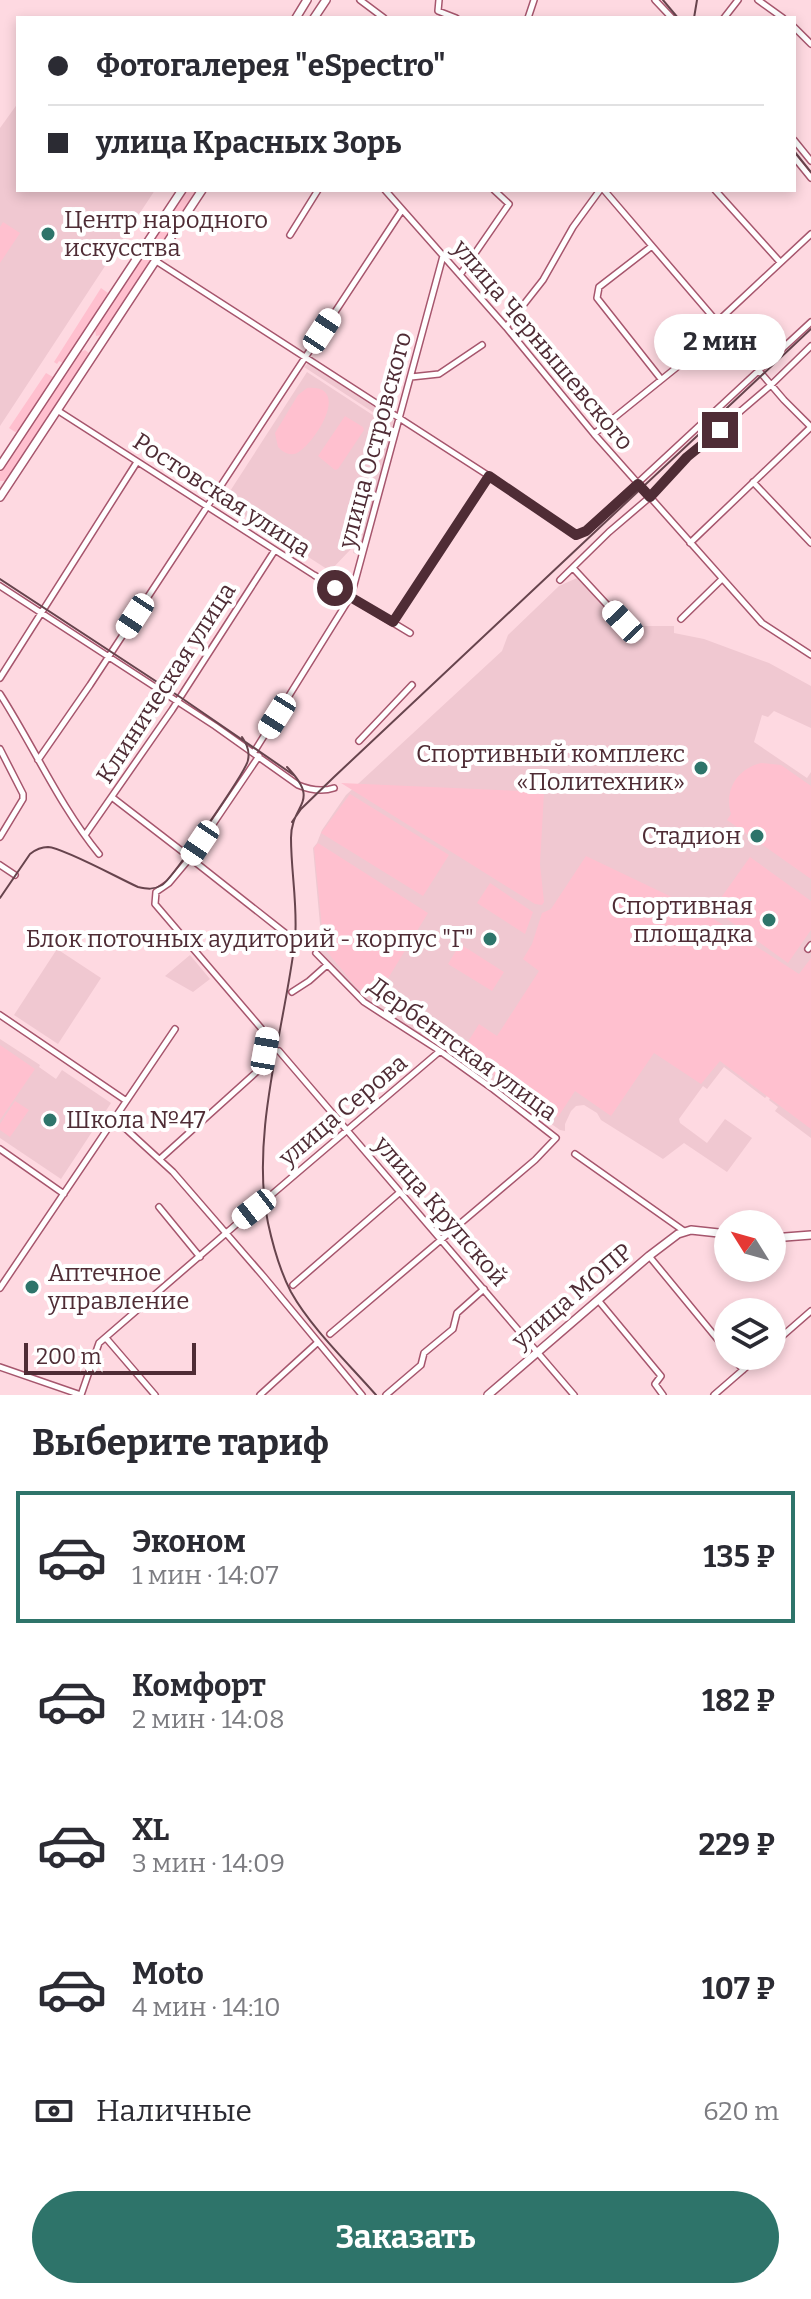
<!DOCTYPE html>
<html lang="ru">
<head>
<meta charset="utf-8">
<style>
  body { margin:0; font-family:Bitter,serif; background:#f7f7f7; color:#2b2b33; height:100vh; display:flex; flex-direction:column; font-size:30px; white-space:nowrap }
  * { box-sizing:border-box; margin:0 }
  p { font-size:26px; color:#7c7c81 }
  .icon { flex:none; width:44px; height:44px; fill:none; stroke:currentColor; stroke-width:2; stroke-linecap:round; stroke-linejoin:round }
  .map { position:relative; height:1395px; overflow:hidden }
  .drawer { display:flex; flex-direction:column; background:#fff; flex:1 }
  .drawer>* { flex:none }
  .guide { position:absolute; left:16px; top:16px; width:780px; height:176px; border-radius:0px; box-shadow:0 4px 12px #0003; display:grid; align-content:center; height:176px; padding:0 32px; background:#fff }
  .needle { width:52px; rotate:307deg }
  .tools { position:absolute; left:714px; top:1210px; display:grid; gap:16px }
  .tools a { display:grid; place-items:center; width:72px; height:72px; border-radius:50%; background:#fff; box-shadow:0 4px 12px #0003; font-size:40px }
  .scale { position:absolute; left:24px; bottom:20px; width:172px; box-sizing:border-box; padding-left:8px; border:4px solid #4f2c35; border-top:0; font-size:22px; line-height:28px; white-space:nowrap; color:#4f2c35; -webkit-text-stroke:6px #fff; paint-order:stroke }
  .end { position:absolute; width:36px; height:36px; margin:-18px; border:10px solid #4f2c35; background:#fff; box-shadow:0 0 0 4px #fff }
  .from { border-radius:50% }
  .bubble { position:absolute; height:56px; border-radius:28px; background:#fff; box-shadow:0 4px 12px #0003; font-size:26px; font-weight:700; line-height:56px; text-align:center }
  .car { position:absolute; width:24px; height:48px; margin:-24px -12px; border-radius:10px; box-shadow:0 0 6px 2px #0007; background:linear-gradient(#fff 24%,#345 0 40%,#fff 0 76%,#345 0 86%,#fff 0) }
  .guide b { display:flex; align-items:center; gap:28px; height:76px; font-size:30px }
  .guide b+b { border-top:2px solid #e1e1e2 }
  .guide i { width:20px; height:20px; background:#2b2b33 }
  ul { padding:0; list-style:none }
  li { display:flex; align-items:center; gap:24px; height:132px; margin:0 16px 12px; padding:0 16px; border:4px solid transparent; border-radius:0px }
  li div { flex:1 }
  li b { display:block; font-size:30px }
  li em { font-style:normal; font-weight:700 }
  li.current { border-color:#2e746a }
  li>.icon { width:72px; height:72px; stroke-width:1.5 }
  h2 { padding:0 32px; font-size:36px; line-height:96px }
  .pay { display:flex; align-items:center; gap:20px; height:88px; padding:0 32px; font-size:30px }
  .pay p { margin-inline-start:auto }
  .button { display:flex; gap:16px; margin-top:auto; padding:16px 32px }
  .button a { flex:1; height:92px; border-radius:48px; background:#2e746a; color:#fff; font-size:32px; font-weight:700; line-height:92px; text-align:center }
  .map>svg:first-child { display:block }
</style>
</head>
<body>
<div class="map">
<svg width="811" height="1395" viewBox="0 0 811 1395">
  <rect width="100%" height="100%" fill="#fed9e1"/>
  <!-- built -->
  <path fill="#f0c8d1" d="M 18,103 L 18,190 L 155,190 L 0,426 L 0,128 Z
    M 308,363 L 394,420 L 359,555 L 353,553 L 388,422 L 304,367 Z
    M 307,372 L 385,423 L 351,549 L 330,571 L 223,502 Z
    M 577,578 L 624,626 L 674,626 L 674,633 L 704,639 L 769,663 L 811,686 L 811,728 L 774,711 L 768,717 L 762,715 L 754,742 L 807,778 L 811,772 L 811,1138 L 775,1111 L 778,1107 L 769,1100 L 770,1098 L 767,1096 L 765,1098 L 724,1067 L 707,1089 L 703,1086 L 679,1119 L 680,1123 L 707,1143 L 725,1119 L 752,1138 L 727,1172 L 684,1143 L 663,1159 L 601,1120 L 597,1113 L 584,1105 L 576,1106 L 571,1111 L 565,1124 L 565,1131 L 560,1130 L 510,1095 L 511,1092 L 493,1080 L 490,1081 L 363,999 L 317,952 L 322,946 L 313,848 L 317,843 L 322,830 L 346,795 L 502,651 L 508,635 L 559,586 Z
    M 57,949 L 101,978 L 58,1044 L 14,1015 Z
    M 190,955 L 210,979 L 193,992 L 165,976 Z
    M 0,1039 L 40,1065 L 39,1067 L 56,1079 L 62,1070 L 111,1103 L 61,1179 L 0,1138 Z"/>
  <!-- green -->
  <path fill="#ffc0cf" d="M 186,190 L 197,190 L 102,335 L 96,336 L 95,329 Z
    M 3,222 L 20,233 L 0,263 L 0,227 Z
    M 101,288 L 108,293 L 63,363 L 59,361 L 57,364 L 54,362 Z
    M 85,350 L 89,353 L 88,357 L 5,481 L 0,481 L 0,472 L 81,352 Z
    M 46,373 L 53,377 L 18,431 L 15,432 L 9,428 Z
    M 307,388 C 356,384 309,452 294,454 C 287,455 282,451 278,447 L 275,433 L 298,395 Z
    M 345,416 L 363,427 L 364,430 L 338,469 L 335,470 L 318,456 Z
    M 761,763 L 781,765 L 811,786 L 811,879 L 727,820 L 731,814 C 724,790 737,769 761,763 Z
    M 341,783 L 544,792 L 540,864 L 544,902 L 542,905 L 535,904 Z
    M 350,794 L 449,855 L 423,896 L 321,833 Z
    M 318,843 L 428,913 L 376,998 L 368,996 L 356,987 L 324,948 L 314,848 Z
    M 586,856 L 703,912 L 799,974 L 811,958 L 811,1129 L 720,1061 L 701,1084 L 654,1053 L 611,1116 L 575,1091 L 558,1117 L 461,1053 L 479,1024 L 497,1036 L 539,971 L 523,959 L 532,944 L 542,913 L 551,909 Z
    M 750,857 L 811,901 L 811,930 L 788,963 L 713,909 Z
    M 490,883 L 533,912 L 525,934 L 477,903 Z
    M 460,944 L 504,972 L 492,991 L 448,964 Z
    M 0,1045 L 35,1069 L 0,1120 Z
    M 15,1101 L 29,1110 L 10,1137 L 0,1130 L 0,1124 Z"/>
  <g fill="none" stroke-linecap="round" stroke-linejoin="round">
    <!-- minor casing -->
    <g stroke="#a6566d" stroke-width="8">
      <path id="minor" d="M 360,0 L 384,18
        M 439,0 L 438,11 L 456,18
        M 655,0 L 672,18
        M 758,0 L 783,18
        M 528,18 L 534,0
        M 724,18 L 738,0
        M 794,27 L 811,44
        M 794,140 L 811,161
        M 794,157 L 811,178
        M 385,190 L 506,327 L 594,434 L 762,623 L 811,655
        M 604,190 L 784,400 L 811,427
        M 715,190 L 780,262
        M 290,235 L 318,190
        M 652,246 L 599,287 L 597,298 L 661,379
        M 156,261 L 489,476 L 576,535 L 586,531 L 811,322
        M 460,275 L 509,204 L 494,190
        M 717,322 L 811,234
        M 506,327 L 543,280 L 573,227 L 600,190
        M 411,377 L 439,374 L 482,345
        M 57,410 L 314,575 L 410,633
        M 594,434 L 723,330
        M 753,482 L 811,543
        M 690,543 L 811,427
        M 573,568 L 623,622 L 630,625
        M 560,580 L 609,532 L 650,497 L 687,457 L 771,385 L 811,346
        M 0,586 L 215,726 L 298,785 C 310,790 322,792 334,788
        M 681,619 L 722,579
        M 393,622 L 489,476
        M 0,678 L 137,462
        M 0,694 C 34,747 59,805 99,854
        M 359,741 L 412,685
        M 0,749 L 23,794 L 23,799 L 0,837
        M 254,752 L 351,596 L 443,256
        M 38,760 L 90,685 L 402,210
        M 113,798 L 183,852
        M 85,835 L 172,710 L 275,550
        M 190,858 L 285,933
        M 0,865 L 15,875
        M 808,949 L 811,945
        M 316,953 L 364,1002 L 440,1051 L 493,1089 L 556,1138 L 535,1160 L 330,1334
        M 292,992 L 309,981 L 327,965
        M 0,1015 L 125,1100
        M 279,1051 L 574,1395
        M 114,1118 L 173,1172 L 264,1277 L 362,1395
        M 0,1149 L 64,1194
        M 575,1154 L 684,1231
        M 160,1159 L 262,1067 L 267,1035 L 155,904 L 156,892 L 169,883 L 190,858 L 259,756
        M 270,1196 L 440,1051
        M 159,1207 L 200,1257
        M 649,1256 L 728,1352
        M 293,1285 L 399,1193
        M 0,1288 L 175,1029
        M 598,1300 L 661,1376 L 655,1384 L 663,1395
        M 106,1338 L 155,1395
        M 772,1345 L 811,1311
        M 732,1356 L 743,1370
        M 0,1367 L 81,1395
        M 81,1395 L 99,1343 L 254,1209
        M 260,1395 L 317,1343
        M 386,1395 L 421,1365 L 424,1353 L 453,1329 L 457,1313 L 484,1289
        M 714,1395 L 759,1356"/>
    </g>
    <!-- major casing -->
    <g stroke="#a6566d" stroke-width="10">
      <path id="major" d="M 296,18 L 307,0
        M 314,18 L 326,0
        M 0,466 L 182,190
        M 0,497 L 202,190
        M 772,1238 L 811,1235
        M 488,1395 L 649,1256 L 678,1234 L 691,1230 L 728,1234"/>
    </g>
    <!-- minor -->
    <use href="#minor" stroke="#fff" stroke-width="5"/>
    <!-- major -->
    <use href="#major" stroke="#fff" stroke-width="7"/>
    <!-- tram -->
    <path stroke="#67444d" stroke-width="2" d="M 663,0 L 678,18
      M 694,18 L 697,0
      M 794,151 L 811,172
      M 0,579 L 180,697 L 295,776
      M 287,767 C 322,803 291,803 291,838 C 291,873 298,906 295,941 C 284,1030 250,1136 268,1223 C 273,1246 280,1271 291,1292 C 311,1328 349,1364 376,1395
      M 292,822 L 301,809 L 334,777 L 811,329
      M 0,898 L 30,854 C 35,850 40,847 48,847 C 64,848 120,879 138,887 C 147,889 154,890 162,885 C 172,879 247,770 248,760 C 250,751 247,744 242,737"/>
  </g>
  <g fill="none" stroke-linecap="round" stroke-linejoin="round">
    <!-- route -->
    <path stroke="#4f2c35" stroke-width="10" d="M 335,588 L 393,622 L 489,476 L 576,535 L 586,531 L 638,484 L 650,497 L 687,457 L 720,430"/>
  </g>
  <!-- markers -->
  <g fill="#2e746a" stroke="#fff" stroke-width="3">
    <circle cx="48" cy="234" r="8"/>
    <circle cx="701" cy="768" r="8"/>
    <circle cx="757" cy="836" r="8"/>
    <circle cx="769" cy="920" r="8"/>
    <circle cx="490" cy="939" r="8"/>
    <circle cx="50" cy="1120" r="8"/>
    <circle cx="32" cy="1287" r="8"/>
  </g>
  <g text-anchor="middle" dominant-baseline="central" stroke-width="8" stroke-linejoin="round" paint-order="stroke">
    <!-- poi labels -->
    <g font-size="24" fill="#4f2c35" stroke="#fff" text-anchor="end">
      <text x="64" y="220" text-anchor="start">Центр народного<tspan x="64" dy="28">искусства</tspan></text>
      <text x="685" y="754">Спортивный комплекс<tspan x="685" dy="28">«Политехник»</tspan></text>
      <text x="741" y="836">Стадион</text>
      <text x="753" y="906">Спортивная<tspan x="753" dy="28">площадка</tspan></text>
      <text x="474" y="939">Блок поточных аудиторий - корпус "Г"</text>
      <text x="66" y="1120" text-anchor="start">Школа №47</text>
      <text x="48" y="1273" text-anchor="start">Аптечное<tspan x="48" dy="28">управление</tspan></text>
    </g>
    <!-- street labels -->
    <g font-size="24" fill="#4f2c35" stroke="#fff">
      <text transform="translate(543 345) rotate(50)">улица Чернышевского</text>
      <text transform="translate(375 440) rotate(-75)">улица Островского</text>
      <text transform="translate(222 495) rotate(33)">Ростовская улица</text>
      <text transform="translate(166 683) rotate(-57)">Клиническая улица</text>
      <text transform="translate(463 1049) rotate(36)">Дербентская улица</text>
      <text transform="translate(343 1110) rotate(-40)">улица Серова</text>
      <text transform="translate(441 1211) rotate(49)">улица Крупской</text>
      <text transform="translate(572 1296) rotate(-40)">улица МОПР</text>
    </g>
  </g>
</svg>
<div class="tools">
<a><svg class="needle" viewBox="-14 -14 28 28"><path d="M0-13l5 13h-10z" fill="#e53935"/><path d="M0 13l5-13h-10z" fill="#7c7c81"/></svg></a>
<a><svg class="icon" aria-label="layers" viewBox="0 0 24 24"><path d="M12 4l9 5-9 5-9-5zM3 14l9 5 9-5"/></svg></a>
</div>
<div class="scale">200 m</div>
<i class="end from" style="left:335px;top:588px"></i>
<i class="end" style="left:720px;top:430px"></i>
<div class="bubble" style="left:654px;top:314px;width:132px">2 мин</div>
<i class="car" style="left:322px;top:331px;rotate:33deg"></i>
<i class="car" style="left:135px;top:616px;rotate:213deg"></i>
<i class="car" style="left:623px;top:622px;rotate:317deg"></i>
<i class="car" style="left:277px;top:716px;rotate:212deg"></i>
<i class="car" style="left:200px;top:843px;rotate:214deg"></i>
<i class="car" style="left:265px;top:1051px;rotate:10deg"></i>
<i class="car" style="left:254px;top:1209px;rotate:232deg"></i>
<div class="guide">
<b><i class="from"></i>Фотогалерея &quot;eSpectro&quot;</b>
<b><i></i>улица Красных Зорь</b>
</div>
</div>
<section class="drawer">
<h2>Выберите тариф</h2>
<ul>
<li class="current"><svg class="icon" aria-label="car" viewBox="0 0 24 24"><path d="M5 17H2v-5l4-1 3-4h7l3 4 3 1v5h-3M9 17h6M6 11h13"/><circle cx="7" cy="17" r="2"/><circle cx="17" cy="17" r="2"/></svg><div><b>Эконом</b><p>1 мин · 14:07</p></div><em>135 ₽</em></li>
<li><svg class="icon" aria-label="car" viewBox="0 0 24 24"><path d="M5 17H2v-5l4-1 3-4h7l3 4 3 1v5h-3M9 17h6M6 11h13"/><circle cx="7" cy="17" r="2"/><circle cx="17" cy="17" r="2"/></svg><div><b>Комфорт</b><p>2 мин · 14:08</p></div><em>182 ₽</em></li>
<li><svg class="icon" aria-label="car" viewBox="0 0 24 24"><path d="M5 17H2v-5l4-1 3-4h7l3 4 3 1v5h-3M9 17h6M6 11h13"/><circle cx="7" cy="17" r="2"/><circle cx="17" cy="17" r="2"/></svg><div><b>XL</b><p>3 мин · 14:09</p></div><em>229 ₽</em></li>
<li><svg class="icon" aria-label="car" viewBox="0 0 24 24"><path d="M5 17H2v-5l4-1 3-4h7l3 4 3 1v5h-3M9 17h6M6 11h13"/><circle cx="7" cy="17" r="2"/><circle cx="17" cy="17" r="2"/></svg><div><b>Moto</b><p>4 мин · 14:10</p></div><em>107 ₽</em></li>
</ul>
<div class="pay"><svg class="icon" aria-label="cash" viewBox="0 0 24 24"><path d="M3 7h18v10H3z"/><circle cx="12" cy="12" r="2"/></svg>Наличные<p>620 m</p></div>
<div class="button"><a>Заказать</a></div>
</section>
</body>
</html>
